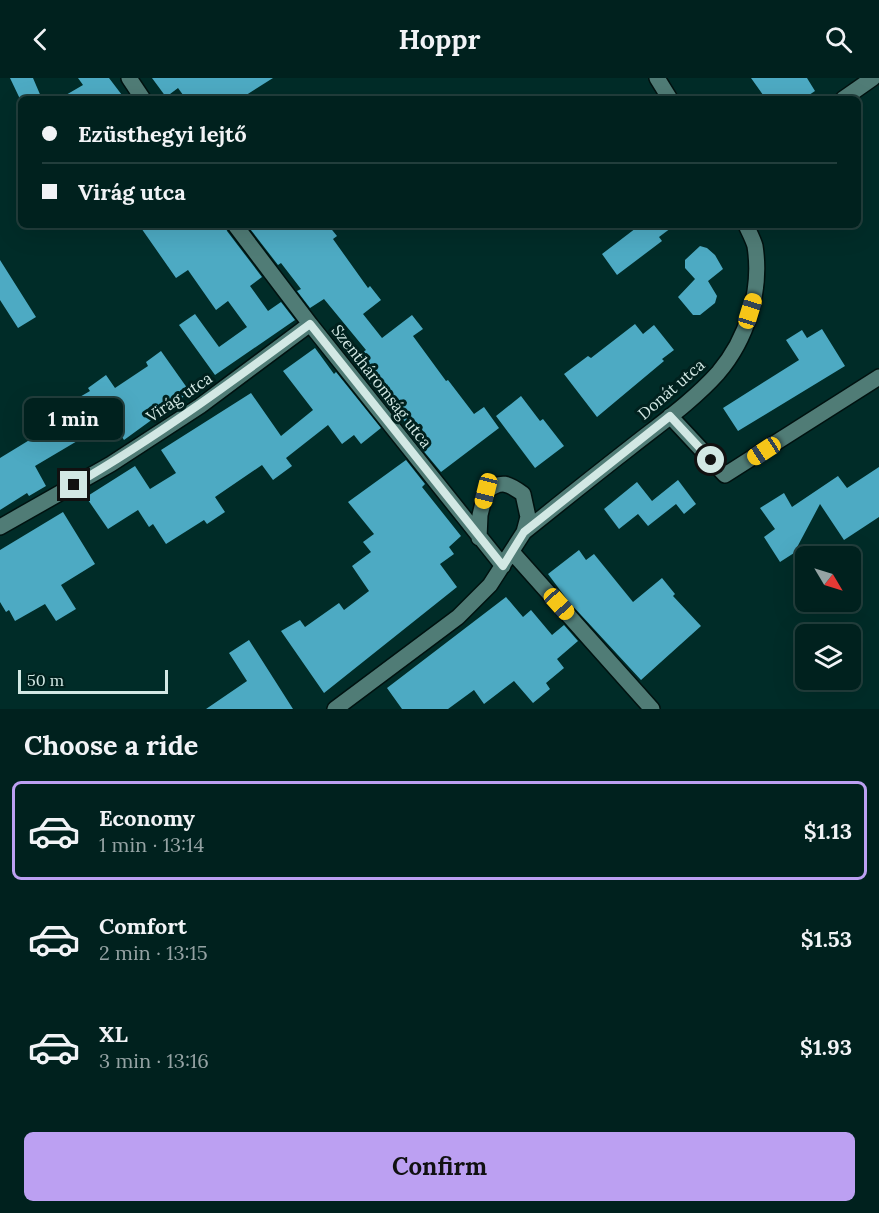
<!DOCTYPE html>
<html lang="en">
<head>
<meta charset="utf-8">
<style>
  body { margin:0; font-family:Lora,serif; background:#0e2e2b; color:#f1f3f6; height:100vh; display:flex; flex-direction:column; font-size:22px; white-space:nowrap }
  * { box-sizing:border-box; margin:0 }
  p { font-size:20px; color:#95a3a4 }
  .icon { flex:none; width:33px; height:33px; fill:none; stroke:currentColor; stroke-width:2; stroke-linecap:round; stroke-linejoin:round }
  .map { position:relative; height:631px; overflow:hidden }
  .sheet { display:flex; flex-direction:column; background:#00211e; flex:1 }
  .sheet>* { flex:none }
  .guide { position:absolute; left:18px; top:18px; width:843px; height:132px; border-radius:9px; box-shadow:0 6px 24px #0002,0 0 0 2px #223e3c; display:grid; align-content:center; height:132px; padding:0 24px; background:#00211e }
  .needle { width:39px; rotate:128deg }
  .tools { position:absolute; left:795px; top:468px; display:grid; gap:12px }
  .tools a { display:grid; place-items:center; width:66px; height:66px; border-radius:9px; background:#00211e; box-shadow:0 6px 24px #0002,0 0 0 2px #223e3c; font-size:30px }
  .scale { position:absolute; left:18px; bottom:15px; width:150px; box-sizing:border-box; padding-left:6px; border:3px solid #d2e8e4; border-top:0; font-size:16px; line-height:21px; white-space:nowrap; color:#d2e8e4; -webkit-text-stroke:4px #00211e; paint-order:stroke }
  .end { position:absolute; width:27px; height:27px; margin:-14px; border:8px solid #d2e8e4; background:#111; box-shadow:0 0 0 3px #111 }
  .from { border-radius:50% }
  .bubble { position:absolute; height:42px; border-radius:9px; background:#00211e; box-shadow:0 6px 24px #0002,0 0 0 2px #223e3c; font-size:20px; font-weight:800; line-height:42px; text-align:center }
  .car { position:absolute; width:18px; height:36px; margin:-18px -9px; border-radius:8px; box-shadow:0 0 4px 2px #0007; background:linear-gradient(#f5c518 24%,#345 0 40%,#f5c518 0 76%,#345 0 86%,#f5c518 0) }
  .guide b { display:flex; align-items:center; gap:21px; height:57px; font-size:22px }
  .guide b+b { border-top:2px solid #223e3c }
  .guide i { width:15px; height:15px; background:#f1f3f6 }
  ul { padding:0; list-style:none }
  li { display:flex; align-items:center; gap:18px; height:99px; margin:0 12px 9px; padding:0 12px; border:3px solid transparent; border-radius:9px }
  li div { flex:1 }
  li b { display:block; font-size:22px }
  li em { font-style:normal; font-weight:800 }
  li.active { border-color:#bca0f2 }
  li>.icon { width:54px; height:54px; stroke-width:1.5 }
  h2 { padding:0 24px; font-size:27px; line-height:72px }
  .action { display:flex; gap:12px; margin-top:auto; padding:12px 24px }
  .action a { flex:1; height:69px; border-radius:9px; background:#bca0f2; color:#111; font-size:24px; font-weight:800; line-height:69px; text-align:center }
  header { display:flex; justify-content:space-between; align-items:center; height:78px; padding:0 24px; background:#00211e; font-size:27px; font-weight:800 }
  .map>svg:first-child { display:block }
</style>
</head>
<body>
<header><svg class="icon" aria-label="back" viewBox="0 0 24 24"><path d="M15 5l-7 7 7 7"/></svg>Hoppr<svg class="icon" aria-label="search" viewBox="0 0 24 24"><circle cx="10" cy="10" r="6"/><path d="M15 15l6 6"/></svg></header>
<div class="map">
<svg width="879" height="631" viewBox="0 0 879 631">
  <rect width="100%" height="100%" fill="#002c28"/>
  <!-- building -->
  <path fill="#4daac3" d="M 10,0 L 33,0 L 42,21 L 20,21 Z
    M 78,0 L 109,0 L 125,21 L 59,21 L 83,7 Z
    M 152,0 L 273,0 L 240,21 L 186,21 L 178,10 L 166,19 Z
    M 751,0 L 807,0 L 815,13 L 803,21 L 766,21 Z
    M 139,147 L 225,147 L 227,153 L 262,199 L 250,208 L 268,233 L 281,224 L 295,242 L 215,297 L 179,247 L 195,236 L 219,269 L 247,249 L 228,223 L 216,232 L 188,192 L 176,200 Z
    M 247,147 L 328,147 L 337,158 L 333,161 L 368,210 L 370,208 L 381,222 L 363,236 L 382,260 L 412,237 L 423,251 L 413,258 L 446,303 L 448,302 L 474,336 L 484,329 L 499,350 L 441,394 L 421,370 L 423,368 L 399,336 L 396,338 L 352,282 L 366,272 L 324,221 L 310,230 L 297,213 L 301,211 L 281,185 L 278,187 Z
    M 640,147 L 675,147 L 659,159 L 662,163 L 617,197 L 602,176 Z
    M 700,168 L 707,170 L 715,177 L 723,191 L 708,203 L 717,218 L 715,225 L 700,237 L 693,237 L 678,219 L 695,201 L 685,190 L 685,182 Z
    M 0,182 L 36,239 L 18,250 L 0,222 Z
    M 635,246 L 643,256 L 654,247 L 674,272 L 662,281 L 664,283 L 597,339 L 564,296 L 588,278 L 591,280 Z
    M 822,251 L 845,288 L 738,353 L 723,330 L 799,282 L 786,262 L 802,252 L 807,260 Z
    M 315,270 L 334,296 L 336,294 L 381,350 L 361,366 L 354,357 L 342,366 L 328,347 L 286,380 L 292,388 L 273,402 L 262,387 L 215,419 L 225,434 L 207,446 L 204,442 L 166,466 L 153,446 L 149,449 L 138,432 L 108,451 L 86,419 L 135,388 L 150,411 L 176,395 L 161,372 L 251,315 L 281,358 L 313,332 L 283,293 Z
    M 161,273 L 190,314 L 124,362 L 111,343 L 35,388 L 46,408 L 29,418 L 27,415 L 0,432 L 0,380 L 36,358 L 30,348 L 90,313 L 88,310 L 106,297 L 115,310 L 148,288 L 146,284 Z
    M 521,318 L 540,343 L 543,341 L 564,368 L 535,390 L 496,338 Z
    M 406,382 L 425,406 L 422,409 L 461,458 L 449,469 L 454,476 L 440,486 L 457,509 L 324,615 L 281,553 L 300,542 L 305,549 L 339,525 L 344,532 L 369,513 L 352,488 L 371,474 L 363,464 L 374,456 L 348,424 Z
    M 879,389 L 879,439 L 844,462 L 820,426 L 794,475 L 780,484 L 764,459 L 775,451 L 760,430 L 784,415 L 792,429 L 838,398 L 847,410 Z
    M 678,402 L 696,426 L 684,436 L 676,426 L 648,448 L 638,436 L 619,451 L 604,431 L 637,404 L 652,423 Z
    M 63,434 L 95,486 L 61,507 L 76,531 L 56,543 L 45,526 L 15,543 L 9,532 L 6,534 L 0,524 L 0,472 Z
    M 579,472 L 586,482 L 594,476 L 633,524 L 662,500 L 675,516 L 673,518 L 701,548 L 641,602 L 569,524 L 548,496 Z
    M 506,519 L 523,539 L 531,532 L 552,557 L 564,547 L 578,563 L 557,581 L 564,590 L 546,605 L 550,611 L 533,625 L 514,603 L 484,626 L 474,612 L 448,631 L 402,631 L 387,610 Z
    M 249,562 L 293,631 L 206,631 L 247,603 L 229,575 Z"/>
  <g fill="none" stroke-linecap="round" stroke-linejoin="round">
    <!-- minor casing -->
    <g stroke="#001210" stroke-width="18">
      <path id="minor" d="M 129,0 L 143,21
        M 657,0 L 670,21
        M 843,21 L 873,0
        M 235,147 L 310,246 L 503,488
        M 670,338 L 725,397 L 879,299
        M 0,449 L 111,386 L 200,328 L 310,246
        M 524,454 C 560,425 595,397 631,369 C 660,346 693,323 718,295 C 747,261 762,213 755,168 C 753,161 749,154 746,147
        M 512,474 L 652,631
        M 335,631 L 458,539 L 490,507 L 524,454 L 528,439 L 523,416 C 508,405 502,402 486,413 L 480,437 L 479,460"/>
    </g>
    <!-- minor -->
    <use href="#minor" stroke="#507c76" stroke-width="15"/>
  </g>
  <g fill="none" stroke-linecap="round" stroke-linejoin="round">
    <!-- route -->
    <path stroke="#d2e8e4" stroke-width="8" d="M 74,407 C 157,359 233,303 310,246 L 503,488 L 524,454 L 670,338 L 711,382"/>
  </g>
  <g text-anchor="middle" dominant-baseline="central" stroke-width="6" stroke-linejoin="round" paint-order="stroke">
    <!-- street labels -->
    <g font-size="16" fill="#d2e8e4" stroke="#00211e">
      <text transform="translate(382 308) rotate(52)">Szentháromság utca</text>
      <text transform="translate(671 311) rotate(-41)">Donát utca</text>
      <text transform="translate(179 319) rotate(-34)">Virág utca</text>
    </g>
  </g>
</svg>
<div class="tools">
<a><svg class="needle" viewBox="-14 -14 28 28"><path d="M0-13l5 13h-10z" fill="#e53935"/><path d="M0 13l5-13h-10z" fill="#95a3a4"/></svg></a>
<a><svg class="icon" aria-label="layers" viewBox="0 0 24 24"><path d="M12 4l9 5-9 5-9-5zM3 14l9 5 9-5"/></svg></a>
</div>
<div class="scale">50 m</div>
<i class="end from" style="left:711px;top:382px"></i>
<i class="end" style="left:74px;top:407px"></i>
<div class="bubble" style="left:24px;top:320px;width:99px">1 min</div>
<i class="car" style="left:750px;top:233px;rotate:17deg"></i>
<i class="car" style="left:764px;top:373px;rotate:237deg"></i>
<i class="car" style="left:486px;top:413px;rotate:194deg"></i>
<i class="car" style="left:559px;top:526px;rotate:138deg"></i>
<div class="guide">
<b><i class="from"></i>Ezüsthegyi lejtő</b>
<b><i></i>Virág utca</b>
</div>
</div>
<section class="sheet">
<h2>Choose a ride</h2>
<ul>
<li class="active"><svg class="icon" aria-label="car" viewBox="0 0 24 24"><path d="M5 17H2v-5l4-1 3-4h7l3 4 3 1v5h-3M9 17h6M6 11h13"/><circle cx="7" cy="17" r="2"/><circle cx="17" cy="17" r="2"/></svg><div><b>Economy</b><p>1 min · 13:14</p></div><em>$1.13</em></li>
<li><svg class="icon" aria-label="car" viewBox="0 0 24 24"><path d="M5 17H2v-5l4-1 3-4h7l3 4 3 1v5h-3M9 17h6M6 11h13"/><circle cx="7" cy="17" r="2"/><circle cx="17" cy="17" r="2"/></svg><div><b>Comfort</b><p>2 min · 13:15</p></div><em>$1.53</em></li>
<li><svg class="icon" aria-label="car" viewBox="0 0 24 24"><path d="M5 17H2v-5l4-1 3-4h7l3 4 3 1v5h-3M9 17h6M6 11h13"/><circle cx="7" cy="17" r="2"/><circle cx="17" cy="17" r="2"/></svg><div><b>XL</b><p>3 min · 13:16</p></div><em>$1.93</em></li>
</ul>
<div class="action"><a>Confirm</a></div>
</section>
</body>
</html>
